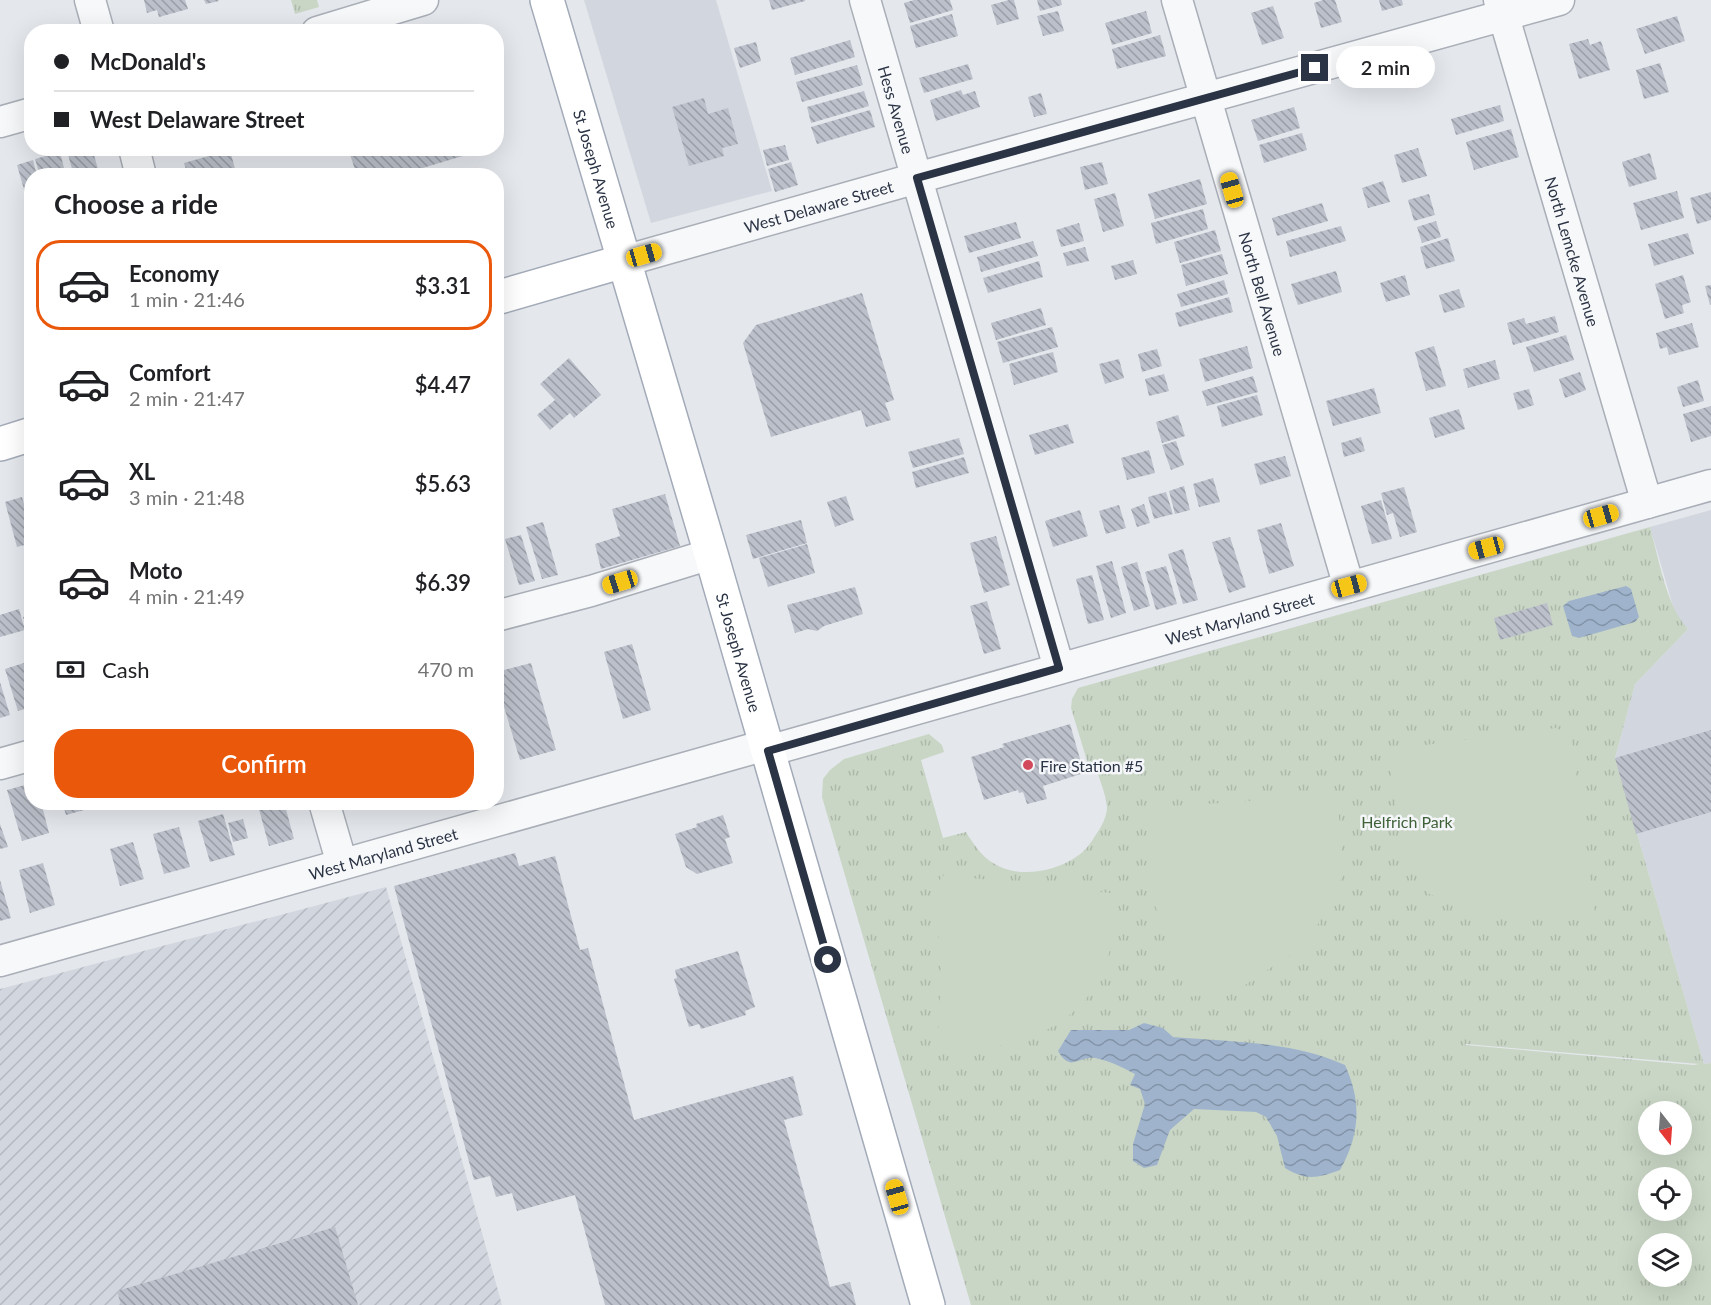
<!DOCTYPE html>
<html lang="en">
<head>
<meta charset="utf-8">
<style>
  body { margin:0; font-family:Lato,sans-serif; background:#f2f2f2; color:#202124; height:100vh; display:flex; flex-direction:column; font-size:22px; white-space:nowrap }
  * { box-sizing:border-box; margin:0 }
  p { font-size:20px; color:#757577 }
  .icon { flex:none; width:33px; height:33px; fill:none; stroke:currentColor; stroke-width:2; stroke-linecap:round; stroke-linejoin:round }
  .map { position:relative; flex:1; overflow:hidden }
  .panel { position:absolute; left:24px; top:168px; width:480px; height:642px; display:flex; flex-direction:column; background:#fff; border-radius:24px; box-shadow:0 6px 24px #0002 }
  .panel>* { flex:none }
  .top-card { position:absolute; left:24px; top:24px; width:480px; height:132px; border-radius:24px; box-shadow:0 6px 24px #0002; display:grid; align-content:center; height:132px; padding:0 30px; background:#fff }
  .needle { width:39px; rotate:163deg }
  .tools { position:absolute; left:1638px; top:1101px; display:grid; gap:12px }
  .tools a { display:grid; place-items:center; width:54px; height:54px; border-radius:50%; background:#fff; box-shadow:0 6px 24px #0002; font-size:30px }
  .end { position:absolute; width:27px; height:27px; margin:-14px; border:8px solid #2b3445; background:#fff; box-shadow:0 0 0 3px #fff }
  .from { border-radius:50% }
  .bubble { position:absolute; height:42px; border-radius:21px; background:#fff; box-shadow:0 6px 24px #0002; font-size:20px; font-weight:600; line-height:42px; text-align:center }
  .car { position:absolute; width:18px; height:36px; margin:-18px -9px; border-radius:8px; box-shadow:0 0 4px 2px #0007; background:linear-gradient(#f5c518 24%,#345 0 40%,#f5c518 0 76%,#345 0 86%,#f5c518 0) }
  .top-card b { display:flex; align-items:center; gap:21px; height:57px; font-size:22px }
  .top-card b+b { border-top:2px solid #e0e0e0 }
  .top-card i { width:15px; height:15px; background:#202124 }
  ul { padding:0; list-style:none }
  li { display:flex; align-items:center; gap:18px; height:90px; margin:0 12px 9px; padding:0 18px; border:3px solid transparent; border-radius:24px }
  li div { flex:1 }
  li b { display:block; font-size:22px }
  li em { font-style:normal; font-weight:600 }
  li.selected { border-color:#ea580c }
  li>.icon { width:54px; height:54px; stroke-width:1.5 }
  h2 { padding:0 30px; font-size:27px; line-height:72px }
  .pay { display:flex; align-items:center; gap:15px; height:66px; padding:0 30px; font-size:22px }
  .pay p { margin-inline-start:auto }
  .action { display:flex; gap:12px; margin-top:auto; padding:12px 30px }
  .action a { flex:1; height:69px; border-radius:24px; background:#ea580c; color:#fff; font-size:24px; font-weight:600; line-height:69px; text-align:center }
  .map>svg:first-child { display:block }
</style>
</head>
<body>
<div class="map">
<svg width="1711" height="1305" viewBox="0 0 1711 1305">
  <defs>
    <pattern id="industrial-furrows" width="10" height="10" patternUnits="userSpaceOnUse" patternTransform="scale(1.5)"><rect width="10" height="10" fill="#d2d6de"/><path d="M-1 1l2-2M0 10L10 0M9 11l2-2" fill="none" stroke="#b4b8c0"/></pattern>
    <pattern id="grass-tufts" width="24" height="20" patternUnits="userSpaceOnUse" patternTransform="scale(1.5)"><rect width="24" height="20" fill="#c9d6c5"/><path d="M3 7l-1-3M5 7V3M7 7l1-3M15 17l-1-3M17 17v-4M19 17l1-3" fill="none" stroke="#adb8ab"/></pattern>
    <pattern id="water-waves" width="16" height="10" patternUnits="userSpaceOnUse" patternTransform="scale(1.5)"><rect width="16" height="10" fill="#9fb4cc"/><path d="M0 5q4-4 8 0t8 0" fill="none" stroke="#8293a7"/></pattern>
    <pattern id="building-back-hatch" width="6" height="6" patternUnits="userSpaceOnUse" patternTransform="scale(1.5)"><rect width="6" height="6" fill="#bbc0ca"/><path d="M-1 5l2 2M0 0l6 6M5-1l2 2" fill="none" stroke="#989da6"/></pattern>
  </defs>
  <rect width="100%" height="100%" fill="#e4e7ec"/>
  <!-- built -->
  <path fill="#d2d6de" d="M 584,0 L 716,0 L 772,191 L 651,223 Z
    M 1711,510 L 1711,1063 L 1704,1064 L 1615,758 L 1635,684 L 1688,629 L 1680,621 L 1673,606 L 1650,527 Z"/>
  <!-- industrial -->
  <path fill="url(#industrial-furrows)" d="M 386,887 L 502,1305 L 0,1305 L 0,989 Z"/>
  <!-- grass -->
  <path fill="url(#grass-tufts)" fill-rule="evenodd" d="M 291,0 L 317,0 L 319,7 L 295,14 Z
    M 1650,527 C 1659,559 1666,606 1688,629 L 1635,684 L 1615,758 L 1704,1064 L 1711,1063 L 1711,1305 L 971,1305 L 822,797 L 823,779 L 830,770 L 844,759 L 929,734 L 942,745 L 944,752 L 921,760 L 943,838 L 966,832 C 972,842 982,857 993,863 C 1017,879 1054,872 1076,857 C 1085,852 1092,841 1097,833 C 1102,826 1107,816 1107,807 C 1106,794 1099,779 1096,767 L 1088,764 L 1071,708 L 1072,699 L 1078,688 ZM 1465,1045 L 1466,1044 L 1699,1064 L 1694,1065 ZM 1648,1112 L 1682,1112 L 1682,1144 L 1648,1144 ZM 1648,1178 L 1682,1178 L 1682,1210 L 1648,1210 ZM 1648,1244 L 1682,1244 L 1682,1276 L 1648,1276 Z"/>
  <!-- pitch -->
  <path fill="#c9d6c5" d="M 1556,728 L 1571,735 L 1595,914 L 1570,921 L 1484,917 L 1427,893 L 1402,844 L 1387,750 Z
    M 1337,795 L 1344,872 L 1309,942 L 1239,989 L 1188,997 L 1153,900 L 1147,827 L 1161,807 Z
    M 944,875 L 1119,894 C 1113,950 1106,994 1055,1025 C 1035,1038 1013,1045 990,1047 C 973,1049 955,1048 938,1047 L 941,978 L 936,884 Z"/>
  <!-- water -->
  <path fill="url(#water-waves)" d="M 1626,586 L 1631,589 L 1639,617 L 1635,622 L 1579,638 L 1572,636 L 1563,606 L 1569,601 Z
    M 1144,1023 L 1163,1028 L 1173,1037 C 1232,1042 1291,1041 1345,1065 C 1362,1102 1360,1134 1340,1170 C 1318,1178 1306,1181 1285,1168 L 1277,1136 L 1266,1117 L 1256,1112 L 1194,1109 L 1170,1130 L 1157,1165 L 1144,1168 L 1133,1161 L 1133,1144 L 1145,1104 L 1140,1089 L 1130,1085 L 1135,1074 C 1122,1067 1110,1061 1095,1058 C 1078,1056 1071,1073 1058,1051 L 1071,1030 L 1129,1030 Z"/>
  <!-- building -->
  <path fill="url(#building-back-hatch)" d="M 144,0 L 185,0 L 188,9 L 159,17 L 157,10 L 147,13 Z
    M 204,0 L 218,0 L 219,1 L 206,4 Z
    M 769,0 L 805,0 L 805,1 L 772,10 Z
    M 914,0 L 950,0 L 953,10 L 910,23 L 904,3 Z
    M 1009,0 L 1014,0 L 1019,19 L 997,25 L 991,5 Z
    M 1037,0 L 1061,0 L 1062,5 L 1040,11 Z
    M 1323,0 L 1335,0 L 1342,22 L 1321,28 L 1314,3 Z
    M 1379,0 L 1402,0 L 1403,5 L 1382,11 Z
    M 1273,6 L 1284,38 L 1262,45 L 1251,13 Z
    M 1058,11 L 1064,31 L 1043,36 L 1037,16 Z
    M 1146,11 L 1152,33 L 1112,45 L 1105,23 Z
    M 952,14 L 958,36 L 916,48 L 910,26 Z
    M 1677,16 L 1685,41 L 1645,54 L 1636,29 Z
    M 1160,35 L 1166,56 L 1117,69 L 1112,49 Z
    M 1588,39 L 1590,45 L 1601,41 L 1610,70 L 1579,79 L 1569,44 Z
    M 850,40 L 855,57 L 795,75 L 790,58 Z
    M 756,42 L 761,61 L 740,68 L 734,48 Z
    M 1660,63 L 1669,92 L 1644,99 L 1636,70 Z
    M 968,64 L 973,79 L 924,93 L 919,78 Z
    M 857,65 L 863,85 L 802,102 L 796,82 Z
    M 961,90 L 963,95 L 975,91 L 980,107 L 936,121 L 930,100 Z
    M 864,91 L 869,106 L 811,123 L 807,107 Z
    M 1041,93 L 1047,114 L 1034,117 L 1028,97 Z
    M 704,98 L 708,114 L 728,108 L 738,144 L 722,148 L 724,156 L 689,166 L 672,107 Z
    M 1500,105 L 1504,121 L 1456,135 L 1451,119 Z
    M 1294,107 L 1300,128 L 1258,141 L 1251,120 Z
    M 870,110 L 875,127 L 817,144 L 811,127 Z
    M 1511,129 L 1519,157 L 1474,170 L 1466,142 Z
    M 1302,133 L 1307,150 L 1264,163 L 1259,145 Z
    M 785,145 L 789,160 L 767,166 L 763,150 Z
    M 76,148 L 92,148 L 100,176 L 74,176 L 67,151 Z
    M 348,148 L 486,148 L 486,149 L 396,176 L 357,176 Z
    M 1418,148 L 1427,176 L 1402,183 L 1394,155 Z
    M 230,150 L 235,169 L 211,176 L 188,176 L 184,163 Z
    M 60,152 L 66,176 L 40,176 L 35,159 Z
    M 1650,153 L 1657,179 L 1629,187 L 1622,162 Z
    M 33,160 L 37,176 L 32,176 L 31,214 L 17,165 Z
    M 791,162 L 798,185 L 775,192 L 768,169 Z
    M 1102,162 L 1108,184 L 1085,190 L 1080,167 Z
    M 250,168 L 253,176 L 229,176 L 229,175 Z
    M 1200,179 L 1207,204 L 1155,219 L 1148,194 Z
    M 1383,181 L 1390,202 L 1368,208 L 1362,188 Z
    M 1677,191 L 1684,218 L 1641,230 L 1633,203 Z
    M 1711,192 L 1711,220 L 1697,224 L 1690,198 Z
    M 1115,193 L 1124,226 L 1103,232 L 1094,199 Z
    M 1429,194 L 1435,215 L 1414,221 L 1408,200 Z
    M 1322,203 L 1328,221 L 1277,236 L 1272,218 Z
    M 1203,209 L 1208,229 L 1156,244 L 1151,223 Z
    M 1436,221 L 1441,237 L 1422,243 L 1417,227 Z
    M 1016,222 L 1021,238 L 969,253 L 964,236 Z
    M 1079,223 L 1084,241 L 1061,247 L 1056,230 Z
    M 1341,226 L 1346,241 L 1290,257 L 1286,241 Z
    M 1215,230 L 1221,251 L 1180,263 L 1174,242 Z
    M 1688,233 L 1694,254 L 1654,266 L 1648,244 Z
    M 1448,238 L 1455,261 L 1426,269 L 1420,247 Z
    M 1033,241 L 1038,256 L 981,272 L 977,257 Z
    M 1085,247 L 1089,261 L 1067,266 L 1063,253 Z
    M 1222,254 L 1228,274 L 1186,286 L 1181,265 Z
    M 1133,260 L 1137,274 L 1115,280 L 1111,266 Z
    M 1039,261 L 1043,277 L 988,293 L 983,278 Z
    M 1336,271 L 1342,292 L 1298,305 L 1291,284 Z
    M 1405,275 L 1410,295 L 1386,302 L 1380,283 Z
    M 1683,275 L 1691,302 L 1682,305 L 1684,313 L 1665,319 L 1655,284 Z
    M 1224,280 L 1228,294 L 1181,307 L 1177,294 Z
    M 1711,285 L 1711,305 L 1710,305 L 1705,286 Z
    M 1459,289 L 1465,307 L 1444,313 L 1439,295 Z
    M 862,293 L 894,400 L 885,403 L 891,420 L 866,427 L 861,410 L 771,437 L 743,343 L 756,325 Z
    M 1229,297 L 1233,312 L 1179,327 L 1175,313 Z
    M 1041,308 L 1046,325 L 996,340 L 991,323 Z
    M 1555,316 L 1559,332 L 1513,345 L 1507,323 L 1524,318 L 1526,324 Z
    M 1692,323 L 1699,347 L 1669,355 L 1667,347 L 1660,349 L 1656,333 Z
    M 1052,327 L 1058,347 L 1003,363 L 997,342 Z
    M 1566,335 L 1574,360 L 1534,372 L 1526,347 Z
    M 1247,346 L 1253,368 L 1205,382 L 1199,359 Z
    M 1434,346 L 1446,386 L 1426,391 L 1415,352 Z
    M 1157,349 L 1162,366 L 1142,372 L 1138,354 Z
    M 1053,352 L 1058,372 L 1014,385 L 1009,364 Z
    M 569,358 L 601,395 L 574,418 L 570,413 L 550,430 L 537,415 L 555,400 L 540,384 Z
    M 1119,359 L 1124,378 L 1105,384 L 1099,364 Z
    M 1495,360 L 1500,379 L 1468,388 L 1463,369 Z
    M 1580,372 L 1586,390 L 1565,398 L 1559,379 Z
    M 1164,374 L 1169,391 L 1149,396 L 1145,379 Z
    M 1253,376 L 1258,392 L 1207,406 L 1202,391 Z
    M 1698,380 L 1704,401 L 1683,407 L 1677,387 Z
    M 1374,388 L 1381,413 L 1333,426 L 1326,401 Z
    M 1529,389 L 1534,405 L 1518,410 L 1513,393 Z
    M 1257,395 L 1263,415 L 1222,427 L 1217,406 Z
    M 1711,406 L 1711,436 L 1691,442 L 1683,414 Z
    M 1459,409 L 1465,429 L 1435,438 L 1429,418 Z
    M 1178,415 L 1185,436 L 1162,443 L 1156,422 Z
    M 1068,424 L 1074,443 L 1035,455 L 1029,435 Z
    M 496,425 L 504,449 L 496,451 Z
    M 1361,437 L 1365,451 L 1344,457 L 1341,443 Z
    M 959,438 L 964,454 L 913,468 L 908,452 Z
    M 1176,441 L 1184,465 L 1171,470 L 1162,445 Z
    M 1149,450 L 1155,473 L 1127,480 L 1121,458 Z
    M 1285,456 L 1291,476 L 1260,485 L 1254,464 Z
    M 964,457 L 969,473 L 916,488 L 912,472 Z
    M 1213,478 L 1220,502 L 1199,507 L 1193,484 Z
    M 1184,486 L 1190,510 L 1175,514 L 1169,491 Z
    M 32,487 L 32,506 L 31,506 L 26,488 Z
    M 1404,487 L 1417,532 L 1400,537 L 1393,513 L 1387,515 L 1381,493 Z
    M 1166,492 L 1173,514 L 1154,519 L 1148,497 Z
    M 665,494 L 680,546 L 601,569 L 595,544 L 620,536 L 612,509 Z
    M 846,496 L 854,520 L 835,527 L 827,502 Z
    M 22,497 L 32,532 L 32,543 L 17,547 L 5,502 Z
    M 1381,500 L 1392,539 L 1372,544 L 1361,506 Z
    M 1144,504 L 1150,523 L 1137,527 L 1131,509 Z
    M 1119,505 L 1126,528 L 1106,534 L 1099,511 Z
    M 1080,510 L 1088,536 L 1053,547 L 1045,521 Z
    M 801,520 L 807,543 L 753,559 L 746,535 Z
    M 543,522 L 558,575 L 542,579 L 526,527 Z
    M 1281,523 L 1294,566 L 1269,574 L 1257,530 Z
    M 521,535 L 535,581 L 519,585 L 505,539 Z
    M 996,536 L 1010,585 L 984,593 L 970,543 Z
    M 1230,537 L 1246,587 L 1229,593 L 1212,542 Z
    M 807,544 L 815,573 L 768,587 L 759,558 Z
    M 1183,549 L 1198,600 L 1183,604 L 1168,554 Z
    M 1112,561 L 1126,613 L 1111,618 L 1096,566 Z
    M 1137,562 L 1150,606 L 1134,611 L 1121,567 Z
    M 1166,566 L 1177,604 L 1156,610 L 1145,572 Z
    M 32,573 L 32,588 L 31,588 L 27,574 Z
    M 1092,575 L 1104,620 L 1088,624 L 1076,579 Z
    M 855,587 L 863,614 L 824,626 L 817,631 L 808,629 L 795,633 L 787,605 Z
    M 987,601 L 1001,649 L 984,654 L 970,606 Z
    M 1547,603 L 1553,625 L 1500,640 L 1494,618 Z
    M 19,609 L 25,630 L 0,637 L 0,615 Z
    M 32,614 L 32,642 L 31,642 L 23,617 Z
    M 632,644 L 651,710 L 623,719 L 604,652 Z
    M 30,661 L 32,666 L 32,707 L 18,711 L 5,669 Z
    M 531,663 L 556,750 L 520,760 L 496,680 L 496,672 Z
    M 0,682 L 10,715 L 0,718 Z
    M 1070,724 L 1084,773 L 1043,786 L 1047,799 L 1027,804 L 1023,792 L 1019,793 L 1018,790 L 984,800 L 971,757 L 1004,747 L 1002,744 Z
    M 1711,730 L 1711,812 L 1636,834 L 1615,758 Z
    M 32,783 L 32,802 L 41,802 L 49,833 L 22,841 L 7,790 Z
    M 62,802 L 89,802 L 91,808 L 66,815 Z
    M 257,802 L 284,802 L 294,839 L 269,846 Z
    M 223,814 L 235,855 L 210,862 L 198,821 Z
    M 723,815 L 730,837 L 725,839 L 733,863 L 697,874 L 686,867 L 675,834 L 697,827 L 696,824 Z
    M 243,819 L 248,838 L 233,842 L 228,823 Z
    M 0,824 L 8,847 L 0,849 Z
    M 179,827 L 190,867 L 164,874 L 153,834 Z
    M 133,842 L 144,879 L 120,886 L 110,849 Z
    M 515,853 L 519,866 L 555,856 L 580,950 L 588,948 L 634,1120 L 793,1076 L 803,1115 L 784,1120 L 830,1287 L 850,1282 L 856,1305 L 605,1305 L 575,1195 L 517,1211 L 512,1193 L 496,1197 L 490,1176 L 474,1180 L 394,886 Z
    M 43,863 L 55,905 L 30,913 L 19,870 Z
    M 0,880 L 11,918 L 0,921 Z
    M 738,951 L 755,1007 L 745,1011 L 746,1015 L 701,1029 L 699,1024 L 689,1027 L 674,979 L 677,978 L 675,970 Z
    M 335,1227 L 358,1305 L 121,1305 L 117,1291 Z"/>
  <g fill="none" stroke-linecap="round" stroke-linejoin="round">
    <!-- minor casing -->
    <g stroke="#a9aeb7" stroke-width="33">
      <g id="minor">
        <path d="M 90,0 L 99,32"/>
        <path id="s1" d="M 865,0 L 1059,668"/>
        <path id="s2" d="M 1177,0 L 1349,587"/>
        <path id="s3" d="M 1499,0 L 1647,503"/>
        <path d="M 317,32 L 423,0"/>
        <path d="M 0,122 L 32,113"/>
        <path d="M 134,148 L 141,176"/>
        <path id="s4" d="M 624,261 L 917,178 L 1559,0"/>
        <path d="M 496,616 L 591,591 L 711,554"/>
        <path id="s5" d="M 768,751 L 1711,485"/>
        <path d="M 0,764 L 32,755"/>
        <path d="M 324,802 L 342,864"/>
        <path id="s6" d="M 0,961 L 766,745"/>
      </g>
    </g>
    <!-- major casing -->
    <g stroke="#a3abb8" stroke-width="36">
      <g id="major">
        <path id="s7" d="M 547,0 L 711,554 L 928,1305"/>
        <path d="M 496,298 L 624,261"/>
        <path d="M 0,444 L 32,434"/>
      </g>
    </g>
    <!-- minor -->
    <use href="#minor" stroke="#f7f8fa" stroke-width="30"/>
    <!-- major -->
    <use href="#major" stroke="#fff" stroke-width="33"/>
  </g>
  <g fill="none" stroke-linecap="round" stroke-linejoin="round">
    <!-- route -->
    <path stroke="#2b3445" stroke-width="8" d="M 828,960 L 768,751 L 1059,668 L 917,178 L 1315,68"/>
  </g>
  <!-- markers -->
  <circle fill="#d1495b" stroke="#f4f6f9" stroke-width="2" cx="1028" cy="765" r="6"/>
  <g text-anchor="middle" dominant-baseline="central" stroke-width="5" stroke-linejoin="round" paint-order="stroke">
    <!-- street labels -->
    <g font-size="16" fill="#2b3445" stroke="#f4f6f9">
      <text stroke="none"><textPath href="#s1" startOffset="114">Hess Avenue</textPath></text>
      <text stroke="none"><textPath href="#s7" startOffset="176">St Joseph Avenue</textPath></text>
      <text stroke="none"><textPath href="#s4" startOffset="202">West Delaware Street</textPath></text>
      <text stroke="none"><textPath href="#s3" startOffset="262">North Lemcke Avenue</textPath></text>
      <text stroke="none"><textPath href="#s2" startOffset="306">North Bell Avenue</textPath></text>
      <text stroke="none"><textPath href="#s5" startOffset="490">West Maryland Street</textPath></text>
      <text stroke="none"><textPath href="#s7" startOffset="680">St Joseph Avenue</textPath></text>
      <text stroke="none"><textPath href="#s6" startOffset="398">West Maryland Street</textPath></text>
    </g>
    <!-- poi labels -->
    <g font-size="16" fill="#2b3445" stroke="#f4f6f9" text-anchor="start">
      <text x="1040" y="765">Fire Station #5</text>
    </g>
    <!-- park labels -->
    <g font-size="16" fill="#3f6138" stroke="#f4f6f9">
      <text x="1407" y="821">Helfrich Park</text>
    </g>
  </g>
</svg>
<div class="tools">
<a><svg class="needle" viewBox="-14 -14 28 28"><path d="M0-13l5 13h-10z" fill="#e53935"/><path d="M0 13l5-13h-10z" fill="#757577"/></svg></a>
<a><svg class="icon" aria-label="locate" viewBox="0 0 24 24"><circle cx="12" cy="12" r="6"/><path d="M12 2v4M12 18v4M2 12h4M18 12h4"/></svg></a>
<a><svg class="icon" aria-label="layers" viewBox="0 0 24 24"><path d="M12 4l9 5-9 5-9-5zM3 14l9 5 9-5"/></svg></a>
</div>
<i class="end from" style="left:828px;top:960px"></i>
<i class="end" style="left:1315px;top:68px"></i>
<div class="bubble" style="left:1336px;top:46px;width:99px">2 min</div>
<i class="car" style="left:1232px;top:190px;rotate:344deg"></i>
<i class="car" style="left:644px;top:255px;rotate:74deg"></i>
<i class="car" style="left:1601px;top:516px;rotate:74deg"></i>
<i class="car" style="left:1486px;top:548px;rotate:255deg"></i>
<i class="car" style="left:620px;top:582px;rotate:253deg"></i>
<i class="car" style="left:1349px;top:586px;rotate:75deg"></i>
<i class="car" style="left:897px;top:1197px;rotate:344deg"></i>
<div class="top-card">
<b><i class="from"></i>McDonald's</b>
<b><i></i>West Delaware Street</b>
</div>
<section class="panel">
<h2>Choose a ride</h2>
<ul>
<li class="selected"><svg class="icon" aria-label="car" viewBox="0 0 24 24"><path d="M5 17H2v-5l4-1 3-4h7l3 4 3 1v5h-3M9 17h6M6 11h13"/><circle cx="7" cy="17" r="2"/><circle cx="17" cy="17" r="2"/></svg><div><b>Economy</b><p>1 min · 21:46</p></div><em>$3.31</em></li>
<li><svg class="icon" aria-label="car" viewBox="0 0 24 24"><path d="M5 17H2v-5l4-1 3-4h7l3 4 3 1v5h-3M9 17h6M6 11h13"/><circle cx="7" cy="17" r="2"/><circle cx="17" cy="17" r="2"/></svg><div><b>Comfort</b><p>2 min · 21:47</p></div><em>$4.47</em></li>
<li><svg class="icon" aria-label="car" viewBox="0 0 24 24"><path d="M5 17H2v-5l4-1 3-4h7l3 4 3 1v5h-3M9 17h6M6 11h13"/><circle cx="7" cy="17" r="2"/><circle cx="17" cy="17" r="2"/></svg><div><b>XL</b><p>3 min · 21:48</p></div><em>$5.63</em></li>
<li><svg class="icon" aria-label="car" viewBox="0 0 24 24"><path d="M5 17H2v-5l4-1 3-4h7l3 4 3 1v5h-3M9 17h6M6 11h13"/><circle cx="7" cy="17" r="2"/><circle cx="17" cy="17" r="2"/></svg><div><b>Moto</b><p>4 min · 21:49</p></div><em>$6.39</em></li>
</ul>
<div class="pay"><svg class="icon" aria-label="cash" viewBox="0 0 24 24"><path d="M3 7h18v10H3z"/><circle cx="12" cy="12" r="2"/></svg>Cash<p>470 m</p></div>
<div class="action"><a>Confirm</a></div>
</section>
</div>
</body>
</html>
